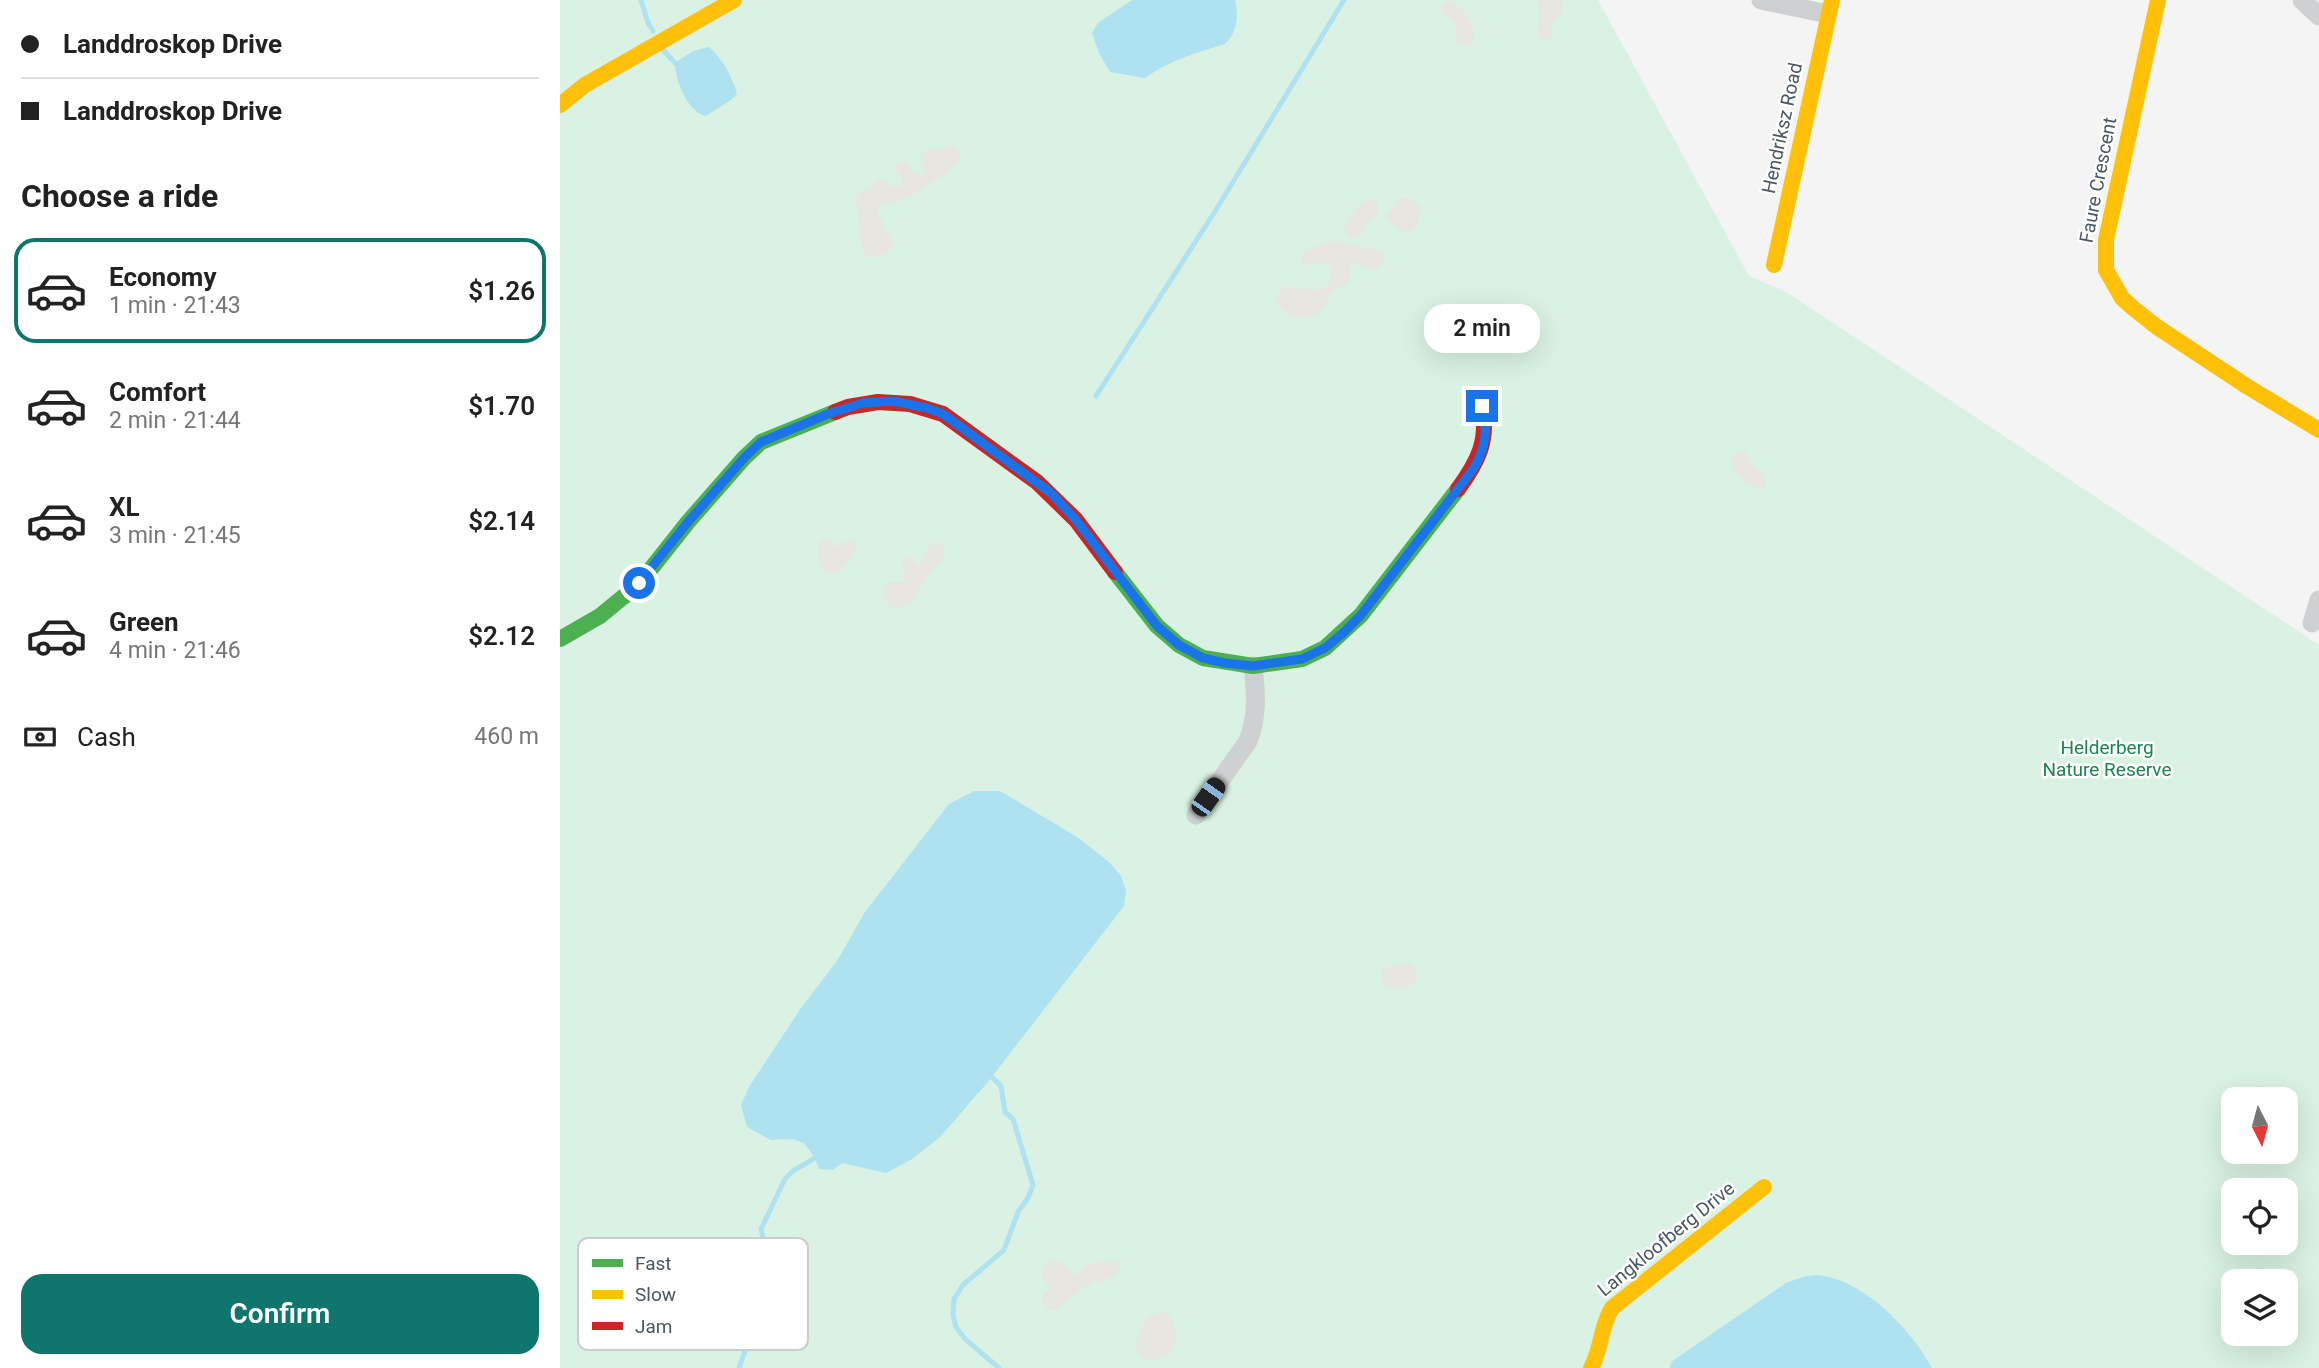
<!DOCTYPE html>
<html lang="en">
<head>
<meta charset="utf-8">
<style>
  body { margin:0; font-family:Roboto,sans-serif; background:#f6f6f6; color:#222; height:100vh; display:flex; flex-direction:column; font-size:26px; white-space:nowrap }
  * { box-sizing:border-box; margin:0 }
  p { font-size:23px; color:#767676 }
  .icon { flex:none; width:38px; height:38px; fill:none; stroke:currentColor; stroke-width:2; stroke-linecap:round; stroke-linejoin:round }
  .map { position:relative; flex:1; overflow:hidden }
  .sheet { display:flex; flex-direction:column; background:#fff; width:560px }
  .sheet>* { flex:none }
  .top-card { display:grid; align-content:center; height:154px; padding:0 21px; background:#fff }
  .needle { width:46px; rotate:174deg }
  .buttons { position:absolute; left:1661px; top:1087px; display:grid; gap:14px }
  .buttons a { display:grid; place-items:center; width:77px; height:77px; border-radius:14px; background:#fff; box-shadow:0 7px 28px #0002; font-size:35px }
  .end { position:absolute; width:32px; height:32px; margin:-16px; border:9px solid #1a73e8; background:#fff; box-shadow:0 0 0 4px #fff }
  .from { border-radius:50% }
  .bubble { position:absolute; height:49px; border-radius:21px; background:#fff; box-shadow:0 7px 28px #0002; font-size:23px; font-weight:600; line-height:49px; text-align:center }
  .car { position:absolute; width:21px; height:42px; margin:-21px -10px; border-radius:9px; box-shadow:0 0 5px 2px #0007; background:linear-gradient(#222 24%,#8ab4d8 0 40%,#222 0 76%,#8ab4d8 0 86%,#222 0) }
  .top-card b { display:flex; align-items:center; gap:24px; height:66px; font-size:26px }
  .top-card b+b { border-top:2px solid #e0e0e0 }
  .top-card i { width:18px; height:18px; background:#222 }
  ul { padding:0; list-style:none }
  li { display:flex; align-items:center; gap:21px; height:105px; margin:0 14px 10px; padding:0 7px; border:4px solid transparent; border-radius:21px }
  li div { flex:1 }
  li b { display:block; font-size:26px }
  li em { font-style:normal; font-weight:600 }
  li.on { border-color:#0f766e }
  li>.icon { width:63px; height:63px; stroke-width:1.5 }
  h2 { padding:0 21px; font-size:32px; line-height:84px }
  .pay { display:flex; align-items:center; gap:18px; height:77px; padding:0 21px; font-size:26px }
  .pay p { margin-inline-start:auto }
  .action { display:flex; gap:14px; margin-top:auto; padding:14px 21px }
  .action a { flex:1; height:80px; border-radius:21px; background:#0f766e; color:#fff; font-size:28px; font-weight:600; line-height:80px; text-align:center }
  main { display:flex; flex:1; min-height:0 }
  .map>svg:first-child { display:block }
</style>
</head>
<body>
<main>
<section class="sheet">
<div class="top-card">
<b><i class="from"></i>Landdroskop Drive</b>
<b><i></i>Landdroskop Drive</b>
</div>
<h2>Choose a ride</h2>
<ul>
<li class="on"><svg class="icon" aria-label="car" viewBox="0 0 24 24"><path d="M5 17H2v-5l4-1 3-4h7l3 4 3 1v5h-3M9 17h6M6 11h13"/><circle cx="7" cy="17" r="2"/><circle cx="17" cy="17" r="2"/></svg><div><b>Economy</b><p>1 min · 21:43</p></div><em>$1.26</em></li>
<li><svg class="icon" aria-label="car" viewBox="0 0 24 24"><path d="M5 17H2v-5l4-1 3-4h7l3 4 3 1v5h-3M9 17h6M6 11h13"/><circle cx="7" cy="17" r="2"/><circle cx="17" cy="17" r="2"/></svg><div><b>Comfort</b><p>2 min · 21:44</p></div><em>$1.70</em></li>
<li><svg class="icon" aria-label="car" viewBox="0 0 24 24"><path d="M5 17H2v-5l4-1 3-4h7l3 4 3 1v5h-3M9 17h6M6 11h13"/><circle cx="7" cy="17" r="2"/><circle cx="17" cy="17" r="2"/></svg><div><b>XL</b><p>3 min · 21:45</p></div><em>$2.14</em></li>
<li><svg class="icon" aria-label="car" viewBox="0 0 24 24"><path d="M5 17H2v-5l4-1 3-4h7l3 4 3 1v5h-3M9 17h6M6 11h13"/><circle cx="7" cy="17" r="2"/><circle cx="17" cy="17" r="2"/></svg><div><b>Green</b><p>4 min · 21:46</p></div><em>$2.12</em></li>
</ul>
<div class="pay"><svg class="icon" aria-label="cash" viewBox="0 0 24 24"><path d="M3 7h18v10H3z"/><circle cx="12" cy="12" r="2"/></svg>Cash<p>460 m</p></div>
<div class="action"><a>Confirm</a></div>
</section>
<div class="map">
<svg width="1759" height="1368" viewBox="0 0 1759 1368">
  <rect width="100%" height="100%" fill="#f4f4f4"/>
  <!-- green -->
  <path fill="#d9f2e3" fill-rule="evenodd" d="M 0,0 L 1038,0 L 1189,276 L 1228,293 L 1759,645 L 1759,1368 L 0,1368 ZM 1673,1099 L 1726,1099 L 1726,1152 L 1673,1152 ZM 1673,1190 L 1726,1190 L 1726,1242 L 1673,1242 ZM 1673,1281 L 1726,1281 L 1726,1334 L 1673,1334 Z"/>
  <!-- sand -->
  <path fill="#e7e6e1" d="M 888,0 C 902,4 917,26 914,41 L 909,46 L 897,45 C 895,39 898,33 895,27 C 892,19 884,16 881,7 Z
    M 976,0 L 1003,0 L 1001,14 L 991,26 L 992,37 L 989,40 L 983,41 C 972,29 980,25 979,12 C 979,8 977,4 976,0 Z
    M 391,146 L 398,149 L 400,158 L 388,172 L 346,199 L 321,204 L 318,214 L 332,241 L 332,248 C 327,254 316,259 307,257 C 299,247 300,228 298,215 C 298,208 294,205 294,198 L 301,192 L 309,190 L 320,179 L 326,180 L 331,186 L 338,187 L 343,184 L 342,178 L 334,169 L 336,163 L 346,163 L 355,174 L 363,174 L 365,172 L 360,162 L 361,153 C 371,146 381,153 391,146 Z
    M 840,198 L 851,199 L 862,209 L 856,227 L 849,232 L 841,231 L 826,217 L 827,212 L 834,208 Z
    M 812,199 L 818,203 L 817,214 L 806,223 L 801,236 L 790,239 L 784,230 C 789,217 797,201 812,199 Z
    M 774,241 L 822,251 L 825,260 L 815,270 L 796,263 L 791,265 L 788,283 C 783,287 778,287 773,291 C 767,298 765,308 757,314 C 742,323 720,315 716,298 L 723,287 C 738,285 756,295 768,285 L 772,269 L 771,265 L 765,263 L 743,265 L 740,257 L 746,250 Z
    M 1179,451 L 1185,451 C 1187,455 1187,459 1190,463 C 1199,473 1206,468 1205,487 L 1198,490 C 1185,479 1169,477 1172,457 Z
    M 266,540 L 270,540 L 276,547 L 290,540 L 297,546 L 291,559 L 279,573 L 270,574 L 262,569 L 258,553 L 260,542 Z
    M 375,542 L 383,545 L 384,557 L 366,578 L 351,605 L 334,608 L 329,606 L 324,595 L 325,584 C 331,579 337,585 344,581 L 346,575 L 342,567 L 344,560 L 352,557 L 357,565 L 360,565 C 367,557 364,546 375,542 Z
    M 846,963 C 872,972 849,1001 823,983 L 821,975 L 824,968 Z
    M 553,1260 L 559,1262 L 560,1269 L 556,1274 L 541,1283 L 535,1279 L 495,1310 L 488,1309 L 483,1303 L 483,1295 L 491,1288 C 485,1282 479,1275 482,1265 L 486,1266 L 490,1261 L 502,1263 L 513,1275 L 519,1272 L 526,1265 Z
    M 602,1312 L 607,1313 C 625,1335 615,1365 583,1359 L 576,1349 C 575,1333 586,1315 602,1312 Z"/>
  <!-- water -->
  <path fill="#aee2f0" d="M 572,0 L 675,0 C 679,15 677,33 665,44 C 636,53 610,60 585,78 L 550,72 L 539,53 L 532,33 L 538,23 Z
    M 149,47 C 164,61 171,74 177,94 L 171,100 L 146,116 C 128,113 115,80 115,63 L 133,51 Z
    M 414,791 L 440,791 L 517,837 L 549,862 L 561,876 L 566,891 L 564,906 L 427,1083 L 380,1137 L 352,1159 L 326,1173 L 282,1163 L 273,1170 L 259,1169 L 255,1158 L 244,1143 L 232,1139 L 211,1140 L 187,1127 L 181,1105 L 189,1087 L 241,1008 L 277,961 L 305,912 L 389,804 Z
    M 1258,1275 C 1304,1280 1351,1329 1372,1368 L 1110,1368 L 1111,1362 L 1226,1283 L 1246,1276 Z"/>
  <g fill="none" stroke-linecap="round" stroke-linejoin="round">
    <!-- stream -->
    <path stroke="#aee2f0" stroke-width="5" d="M 81,0 L 88,23 L 93,31
      M 103,50 L 115,63
      M 536,396 L 654,213 L 784,0
      M 432,1077 L 441,1086 L 445,1112 L 453,1119 L 473,1185 L 468,1198 L 458,1212 L 444,1250 L 403,1285 L 394,1299 L 393,1315 L 396,1327 L 406,1340 L 439,1368
      M 179,1368 L 187,1345 L 203,1322 L 211,1296 L 212,1280 L 201,1229 L 225,1179 L 233,1171 L 255,1158"/>
    <!-- street -->
    <path stroke="#ced0d2" stroke-width="19" d="M 1201,0 L 1268,14
      M 1742,0 L 1759,16
      M 1752,623 L 1759,600
      M 636,815 L 688,741 C 698,716 696,692 693,666"/>
    <!-- fast -->
    <path stroke="#4caf50" stroke-width="16" d="M 555,572 L 597,626 L 619,645 L 643,658 L 693,666 L 742,659 L 765,648 L 801,615 L 898,489
      M 0,639 L 40,616 L 79,584 L 128,522 L 184,458 L 201,442 L 275,412"/>
    <!-- slow -->
    <path stroke="#ffc107" stroke-width="16" d="M 1598,0 L 1546,240 L 1546,270 L 1562,298 L 1573,308 L 1597,327 L 1688,387 L 1759,430
      M 0,105 L 25,85 L 174,0
      M 1214,265 L 1272,0
      M 1031,1368 C 1042,1349 1040,1327 1052,1308 L 1204,1187"/>
    <!-- jam -->
    <path stroke="#c62828" stroke-width="16" d="M 275,412 L 288,407 L 318,402 L 350,404 L 383,414 L 477,482 L 516,520 L 555,572
      M 898,489 C 918,462 929,440 922,406"/>
  </g>
  <g fill="none" stroke-linecap="round" stroke-linejoin="round">
    <!-- route -->
    <path stroke="#1a73e8" stroke-width="9" d="M 79,583 L 128,522 L 184,458 L 201,442 L 268,414 L 303,403 L 333,401 L 367,408 L 383,414 L 491,493 L 516,520 L 597,626 L 619,645 L 643,658 L 665,663 L 693,666 L 742,659 L 765,648 L 783,633 L 801,615 L 914,468 C 926,447 928,430 922,406"/>
  </g>
  <g text-anchor="middle" dominant-baseline="central" stroke-width="5" stroke-linejoin="round" paint-order="stroke">
    <!-- street labels -->
    <g font-size="19" fill="#4a5661" stroke="#fff">
      <text transform="translate(1222 128) rotate(-78)">Hendriksz Road</text>
      <text transform="translate(1538 180) rotate(-79)">Faure Crescent</text>
      <text transform="translate(1106 1239) rotate(-39)">Langkloofberg Drive</text>
    </g>
    <!-- park labels -->
    <g font-size="19" fill="#17864f" stroke="#fff">
      <text x="1547" y="747">Helderberg<tspan x="1547" dy="22">Nature Reserve</tspan></text>
    </g>
  </g>
  <!-- legend -->
  <rect x="18" y="1238" width="230" height="112" rx="10" fill="#fff" stroke="#c9ccd0" stroke-width="2"/>
  <rect x="32" y="1259" width="31" height="8" fill="#4caf50"/>
  <rect x="32" y="1290" width="31" height="9" fill="#ffc107"/>
  <rect x="32" y="1322" width="31" height="8" fill="#c62828"/>
  <g font-size="19" fill="#4a5661">
    <text x="75" y="1270">Fast</text>
    <text x="75" y="1301">Slow</text>
    <text x="75" y="1333">Jam</text>
  </g>
</svg>
<div class="buttons">
<a><svg class="needle" viewBox="-14 -14 28 28"><path d="M0-13l5 13h-10z" fill="#e53935"/><path d="M0 13l5-13h-10z" fill="#767676"/></svg></a>
<a><svg class="icon" aria-label="locate" viewBox="0 0 24 24"><circle cx="12" cy="12" r="6"/><path d="M12 2v4M12 18v4M2 12h4M18 12h4"/></svg></a>
<a><svg class="icon" aria-label="layers" viewBox="0 0 24 24"><path d="M12 4l9 5-9 5-9-5zM3 14l9 5 9-5"/></svg></a>
</div>
<i class="end from" style="left:79px;top:583px"></i>
<i class="end" style="left:922px;top:406px"></i>
<div class="bubble" style="left:864px;top:304px;width:116px">2 min</div>
<i class="car" style="left:648px;top:797px;rotate:35deg"></i>
</div>
</main>
</body>
</html>
